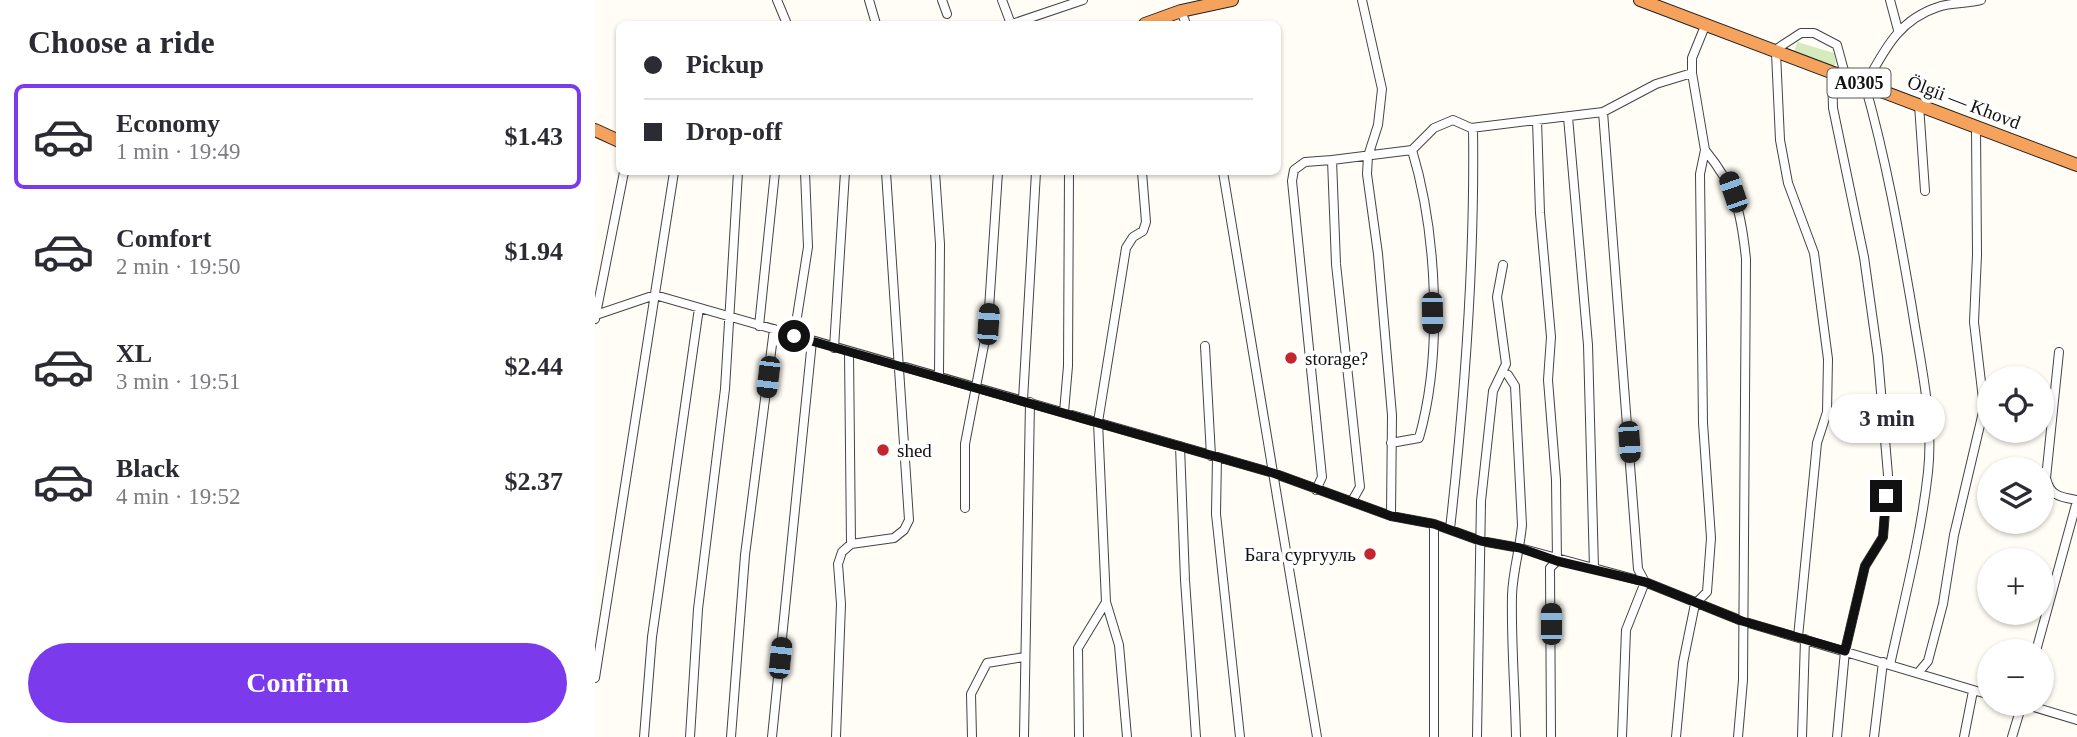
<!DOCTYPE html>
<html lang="en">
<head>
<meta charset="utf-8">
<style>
  body { margin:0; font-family:Georgia,serif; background:#f2f2f3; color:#2b2b33; height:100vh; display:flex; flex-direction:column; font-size:26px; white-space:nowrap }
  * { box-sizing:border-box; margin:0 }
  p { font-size:23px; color:#7c7c81 }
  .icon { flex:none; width:38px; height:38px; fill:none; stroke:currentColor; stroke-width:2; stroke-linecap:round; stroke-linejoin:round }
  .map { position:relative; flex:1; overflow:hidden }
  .side { display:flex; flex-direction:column; background:#fff; width:595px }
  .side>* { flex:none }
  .top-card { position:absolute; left:21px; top:21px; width:665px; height:154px; border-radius:10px; box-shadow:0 2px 5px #0004; display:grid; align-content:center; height:154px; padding:0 28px; background:#fff }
  .controls { position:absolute; left:1382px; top:366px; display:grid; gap:14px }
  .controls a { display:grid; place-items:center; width:77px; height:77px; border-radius:50%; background:#fff; box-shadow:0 2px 5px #0004; font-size:35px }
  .end { position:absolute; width:32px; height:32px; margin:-16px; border:9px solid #111; background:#fff; box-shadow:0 0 0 4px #fff }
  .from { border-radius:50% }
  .bubble { position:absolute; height:49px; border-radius:24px; background:#fff; box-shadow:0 2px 5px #0004; font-size:23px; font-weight:700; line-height:49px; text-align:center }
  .car { position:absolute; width:21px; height:42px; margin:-21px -10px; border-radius:9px; box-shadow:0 0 5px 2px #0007; background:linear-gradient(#222 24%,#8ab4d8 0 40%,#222 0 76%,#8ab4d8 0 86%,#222 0) }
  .top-card b { display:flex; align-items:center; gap:24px; height:66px; font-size:26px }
  .top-card b+b { border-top:2px solid #e1e1e2 }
  .top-card i { width:18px; height:18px; background:#2b2b33 }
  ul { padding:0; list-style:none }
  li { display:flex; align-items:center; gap:21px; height:105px; margin:0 14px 10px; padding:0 14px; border:4px solid transparent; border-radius:10px }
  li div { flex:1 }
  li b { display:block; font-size:26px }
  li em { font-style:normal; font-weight:700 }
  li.active { border-color:#7c3aed }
  li>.icon { width:63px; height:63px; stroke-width:1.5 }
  h2 { padding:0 28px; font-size:32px; line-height:84px }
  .cta { display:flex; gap:14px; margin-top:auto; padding:14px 28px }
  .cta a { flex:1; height:80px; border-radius:42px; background:#7c3aed; color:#fff; font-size:28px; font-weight:700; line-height:80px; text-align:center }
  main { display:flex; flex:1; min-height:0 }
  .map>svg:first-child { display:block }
</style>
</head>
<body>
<main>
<section class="side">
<h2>Choose a ride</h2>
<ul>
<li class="active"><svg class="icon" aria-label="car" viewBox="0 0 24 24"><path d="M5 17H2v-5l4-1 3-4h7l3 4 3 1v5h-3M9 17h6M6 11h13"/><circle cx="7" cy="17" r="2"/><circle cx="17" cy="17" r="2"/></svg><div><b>Economy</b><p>1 min · 19:49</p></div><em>$1.43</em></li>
<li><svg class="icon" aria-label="car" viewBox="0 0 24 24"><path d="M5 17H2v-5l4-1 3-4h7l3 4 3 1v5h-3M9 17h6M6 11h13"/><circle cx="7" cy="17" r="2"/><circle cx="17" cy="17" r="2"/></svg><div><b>Comfort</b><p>2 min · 19:50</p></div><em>$1.94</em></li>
<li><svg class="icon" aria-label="car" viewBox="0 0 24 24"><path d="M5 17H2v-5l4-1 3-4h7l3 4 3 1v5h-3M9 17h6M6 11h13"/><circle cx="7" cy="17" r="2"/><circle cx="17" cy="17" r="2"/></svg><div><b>XL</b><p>3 min · 19:51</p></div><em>$2.44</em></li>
<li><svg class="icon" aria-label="car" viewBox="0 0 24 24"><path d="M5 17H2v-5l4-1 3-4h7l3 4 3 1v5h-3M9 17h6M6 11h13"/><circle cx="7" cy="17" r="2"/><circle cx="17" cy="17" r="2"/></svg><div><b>Black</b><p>4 min · 19:52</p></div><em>$2.37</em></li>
</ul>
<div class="cta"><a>Confirm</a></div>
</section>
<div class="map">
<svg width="1482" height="737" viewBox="0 0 1482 737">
  <rect width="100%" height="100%" fill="#fffdf5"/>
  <!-- green -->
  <path fill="#d5ebbd" d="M 1202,42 L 1239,53 L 1241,64 L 1236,67 L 1199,52 Z"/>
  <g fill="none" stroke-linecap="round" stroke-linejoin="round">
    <!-- minor casing -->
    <g stroke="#444" stroke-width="10">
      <path id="minor" d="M 182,0 L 192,24
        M 274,0 L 281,24
        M 347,0 L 352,14
        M 407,0 L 416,24
        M 767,0 L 787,89 L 783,125 L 773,156 L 772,174 L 783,254 L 797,415 L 796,516
        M 1295,0 L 1303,30
        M 586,11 L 591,24
        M 417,24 L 488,0
        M 1180,50 L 1206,33 L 1219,33 L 1242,45 L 1251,78
        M 1181,53 L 1185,140 L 1193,183 L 1219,253 L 1233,359 L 1232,412 L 1222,443 L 1203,637
        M 1237,73 L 1238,108 L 1269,257 L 1283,357 L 1293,475 L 1288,537 L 1270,566 L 1250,651 L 1242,737
        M 1324,105 L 1330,191
        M 1008,112 L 1043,569 L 1050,582 L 1031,630 L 1027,737
        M 973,117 L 993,345 L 999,568
        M 942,120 L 945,213 L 956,337 L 953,380 L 961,480 L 962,561 L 955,568 L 956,737
        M 1110,150 C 1141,188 1146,211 1151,259 L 1148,680 L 1143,737
        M 737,160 L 817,150 L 839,128 L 858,120 L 876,128 L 1008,112 L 1061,84 L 1097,73 L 1097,58 L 1110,26
        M 340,172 L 345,244 L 344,376
        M 628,172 L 722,737
        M 1,315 L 60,295 L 678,473 L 796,516 L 839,524 L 886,541 L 925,548 L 1050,582 L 1147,621 L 1395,695
        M 0,319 L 29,172
        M 164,326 L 180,172
        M 199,336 L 213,247 L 210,172
        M 610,346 L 616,456
        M 239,348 L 250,172
        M 254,352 L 256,544
        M 1464,352 L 1451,478 C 1455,496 1465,497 1482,500
        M 913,375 L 920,386 L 927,525 C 925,549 918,570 917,595 C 916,642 920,690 921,737
        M 428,400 L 441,172
        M 469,412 L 473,366 L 474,172
        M 796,443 L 824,438 C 848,354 842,233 817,150
        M 585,446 L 590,580 L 601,737
        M 622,457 L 621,514 L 645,737
        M 721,490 L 727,477 L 697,181 L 699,170 L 710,162 L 737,160 L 741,264 L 765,487 L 757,501
        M 370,508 L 370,444 L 393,324 L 403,172
        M 855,529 C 870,395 880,262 878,128
        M 511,602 L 524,645 L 532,737
        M 1441,651 L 1482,501
        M 1295,665 C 1309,601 1326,536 1333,472 C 1339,418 1325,361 1317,308 C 1304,232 1291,159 1270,85 C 1289,51 1303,20 1343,7 C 1357,2 1373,4 1386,0
        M 1323,673 L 1333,661 L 1348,604 L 1359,535 L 1389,408 L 1379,322 L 1382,255 L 1381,128
        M 0,678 L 79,172
        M 1429,704 L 1482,720
        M 49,737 L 57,637 L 104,308
        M 95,737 L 103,609 L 130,389 L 143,172
        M 136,737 L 150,555 L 179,329
        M 177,737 L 217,341
        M 241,737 L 246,604 L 243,564 L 247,552 L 256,544 L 299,538 L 309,530 L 314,520 L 291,172
        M 377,737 L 376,694 L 392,663 L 429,657
        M 429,737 L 435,402
        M 484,737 L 483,648 L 511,602 L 503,422 L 531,248 L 538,237 L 548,231 L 551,222 L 547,172
        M 839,737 L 839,524
        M 882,737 L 886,501 L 898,391 L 911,364 L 902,297 L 908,265
        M 1081,737 L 1088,663 L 1100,604 L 1112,592 L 1116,538 L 1108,423 L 1105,174 L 1110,150 L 1097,73
        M 1207,737 L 1210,639
        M 1279,737 L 1288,662
        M 1369,737 L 1378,691
        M 1417,737 L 1427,704"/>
    </g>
    <!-- highway casing -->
    <g stroke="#222" stroke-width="14">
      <path id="highway" d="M 1045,0 L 1482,165
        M 550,24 L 586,11 L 637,0
        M 0,130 L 24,141"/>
    </g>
    <!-- minor -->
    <use href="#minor" stroke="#fff" stroke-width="8"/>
    <!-- highway -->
    <use href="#highway" stroke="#f5a25d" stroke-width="12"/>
  </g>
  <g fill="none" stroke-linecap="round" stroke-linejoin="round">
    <!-- route -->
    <path stroke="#111" stroke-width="9" d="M 199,336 L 678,473 L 796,516 L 839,524 L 886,541 L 925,548 L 962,561 L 1050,582 L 1147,621 L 1250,651 L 1270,566 L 1288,537 L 1291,496"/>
  </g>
  <!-- markers -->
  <g fill="#c4262e" stroke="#fff" stroke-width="2.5">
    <circle cx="696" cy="358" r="7"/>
    <circle cx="288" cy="450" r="7"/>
    <circle cx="775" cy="554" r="7"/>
  </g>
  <g text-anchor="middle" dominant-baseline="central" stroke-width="7" stroke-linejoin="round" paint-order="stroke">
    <!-- shield labels -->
    <rect fill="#fff" stroke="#585858" stroke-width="2" x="1232.5" y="68.5" width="63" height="29" rx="5"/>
    <g font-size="18" font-weight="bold" fill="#111">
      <text x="1264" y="83">A0305</text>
    </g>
    <!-- street labels -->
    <g font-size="19" fill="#111" stroke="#fff">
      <text transform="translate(1369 102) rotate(21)">Ölgii — Khovd</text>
    </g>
    <!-- poi labels -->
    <g font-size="19" fill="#111" stroke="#fff" text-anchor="start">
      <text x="710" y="358">storage?</text>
      <text x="302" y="450">shed</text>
      <text x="761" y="554" text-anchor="end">Бага сургууль</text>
    </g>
  </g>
</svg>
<div class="controls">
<a><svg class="icon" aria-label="locate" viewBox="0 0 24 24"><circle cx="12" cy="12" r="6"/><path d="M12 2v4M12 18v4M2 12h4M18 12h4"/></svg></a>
<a><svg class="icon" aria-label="layers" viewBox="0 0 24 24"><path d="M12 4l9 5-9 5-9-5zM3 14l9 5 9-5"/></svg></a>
<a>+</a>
<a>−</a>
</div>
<i class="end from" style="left:199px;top:336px"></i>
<i class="end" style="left:1291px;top:496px"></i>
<div class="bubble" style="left:1234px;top:394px;width:116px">3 min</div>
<i class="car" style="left:1138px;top:192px;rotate:341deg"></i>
<i class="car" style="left:837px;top:313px;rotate:179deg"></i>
<i class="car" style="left:393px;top:324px;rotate:4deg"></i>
<i class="car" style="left:173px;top:377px;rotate:187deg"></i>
<i class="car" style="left:1034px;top:442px;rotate:176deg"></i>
<i class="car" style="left:956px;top:624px;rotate:0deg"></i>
<i class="car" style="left:185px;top:658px;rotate:6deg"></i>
<div class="top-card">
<b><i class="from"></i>Pickup</b>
<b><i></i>Drop-off</b>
</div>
</div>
</main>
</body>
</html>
